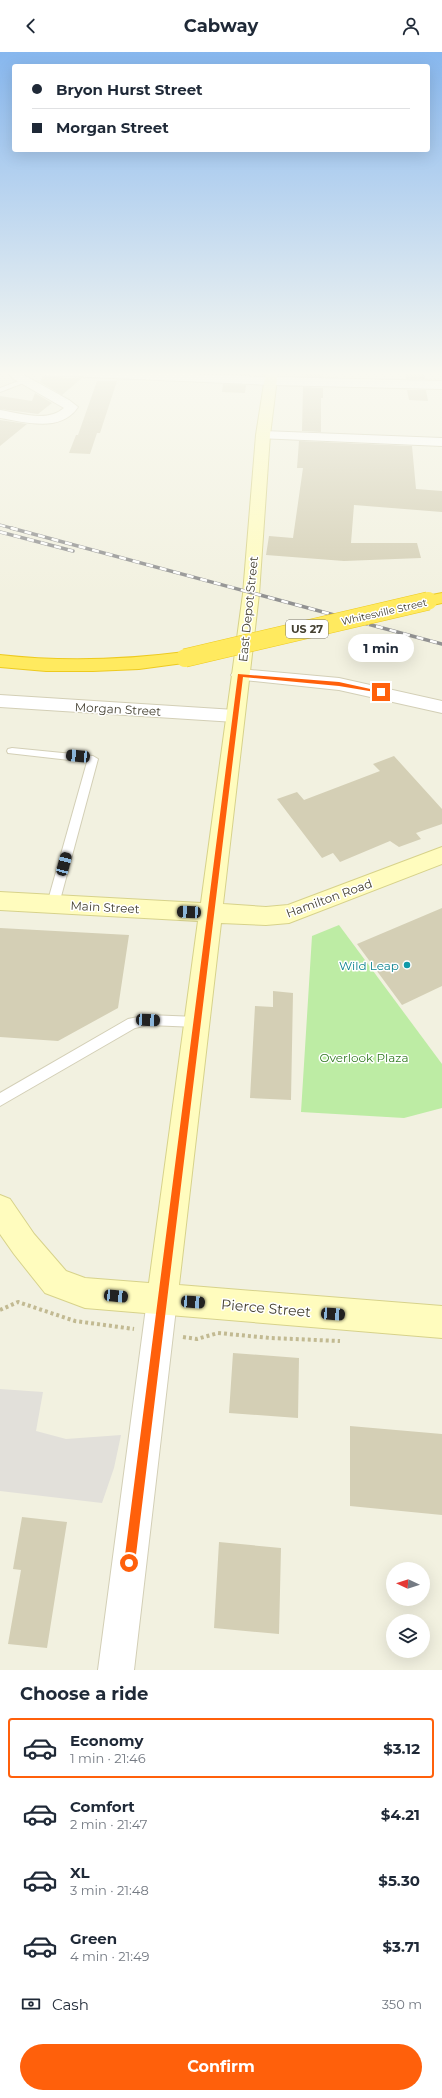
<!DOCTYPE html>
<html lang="en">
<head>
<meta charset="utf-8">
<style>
  body { margin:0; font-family:Montserrat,sans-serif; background:#f2f2f3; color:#1f2937; height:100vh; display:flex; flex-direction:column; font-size:15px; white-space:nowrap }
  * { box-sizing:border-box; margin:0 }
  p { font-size:13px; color:#747a83 }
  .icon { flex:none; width:22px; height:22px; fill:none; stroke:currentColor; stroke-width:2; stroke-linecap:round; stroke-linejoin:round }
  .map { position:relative; height:1618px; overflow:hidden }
  .side { display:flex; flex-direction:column; background:#fff; flex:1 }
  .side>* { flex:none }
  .guide { position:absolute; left:12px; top:12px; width:418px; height:88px; border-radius:4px; box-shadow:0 4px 16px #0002; display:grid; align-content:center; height:88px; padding:0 20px; background:#fff }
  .needle { width:26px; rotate:274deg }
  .buttons { position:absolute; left:386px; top:1510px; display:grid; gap:8px }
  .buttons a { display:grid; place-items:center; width:44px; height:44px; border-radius:50%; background:#fff; box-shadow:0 4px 16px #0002; font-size:20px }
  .end { position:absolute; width:18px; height:18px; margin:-9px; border:5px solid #ff600b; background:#fff; box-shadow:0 0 0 2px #fff }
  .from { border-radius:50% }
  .bubble { position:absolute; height:28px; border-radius:14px; background:#fff; box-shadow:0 4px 16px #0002; font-size:13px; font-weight:700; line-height:28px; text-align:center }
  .car { position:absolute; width:12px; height:24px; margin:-12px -6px; border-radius:5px; box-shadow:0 0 3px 1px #0007; background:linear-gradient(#222 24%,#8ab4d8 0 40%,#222 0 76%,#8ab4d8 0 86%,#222 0) }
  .guide b { display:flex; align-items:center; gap:14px; height:38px; font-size:15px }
  .guide b+b { border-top:1px solid #e0e1e3 }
  .guide i { width:10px; height:10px; background:#1f2937 }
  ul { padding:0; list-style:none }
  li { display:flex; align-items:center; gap:12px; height:60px; margin:0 8px 6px; padding:0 12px; border:2px solid transparent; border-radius:4px }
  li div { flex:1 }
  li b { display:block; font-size:15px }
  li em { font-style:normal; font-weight:700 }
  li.active { border-color:#ff600b }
  li>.icon { width:36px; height:36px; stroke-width:1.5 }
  h2 { padding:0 20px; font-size:18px; line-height:48px }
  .pay { display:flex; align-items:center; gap:10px; height:44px; padding:0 20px; font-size:15px }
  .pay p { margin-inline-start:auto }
  .primary-button { display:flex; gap:8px; margin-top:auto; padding:8px 20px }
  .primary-button a { flex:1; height:46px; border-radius:24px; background:#ff600b; color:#fff; font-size:16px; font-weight:700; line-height:46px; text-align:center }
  header { display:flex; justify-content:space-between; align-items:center; height:52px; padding:0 20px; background:#fff; font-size:18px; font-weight:700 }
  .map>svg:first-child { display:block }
</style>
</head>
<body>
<header><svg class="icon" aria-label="back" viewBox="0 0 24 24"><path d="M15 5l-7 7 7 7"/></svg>Cabway<svg class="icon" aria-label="person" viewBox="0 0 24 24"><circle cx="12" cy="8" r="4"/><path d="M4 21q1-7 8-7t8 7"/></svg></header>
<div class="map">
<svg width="442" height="1618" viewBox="0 0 442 1618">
  <rect width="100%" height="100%" fill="#f2f1e0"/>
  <!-- green -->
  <path fill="#bdeca4" d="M 339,873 L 442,1012 L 442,1056 L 404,1066 L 301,1060 L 312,884 Z"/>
  <!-- parking -->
  <path fill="#e2e0da" d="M 0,1337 L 43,1340 L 36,1379 L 66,1387 L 121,1383 L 114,1416 L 102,1451 L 0,1439 Z"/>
  <!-- building -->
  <path fill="#d4cfb5" d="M 225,319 L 248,319 L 247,323 L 225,322 Z
    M 304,319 L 323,319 L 323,325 L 304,324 Z
    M 405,320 L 424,321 L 425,327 L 406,327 Z
    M 43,324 L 68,326 L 82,326 L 62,343 L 40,330 Z
    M 97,329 L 117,329 L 100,381 L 97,381 L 90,402 L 69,401 L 76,383 L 78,383 Z
    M 223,332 L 246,333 L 245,341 L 222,340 Z
    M 303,335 L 323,336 L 323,346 L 321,346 L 321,380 L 302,379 Z
    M 407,338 L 426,338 L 428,349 L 409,348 Z
    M 35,341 L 52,351 L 38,362 L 0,357 L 0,344 L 32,349 Z
    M 0,368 L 20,371 L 27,372 L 0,394 Z
    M 299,389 L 412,394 L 416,437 L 442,439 L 442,460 L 354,453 L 351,491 L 417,491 L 421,506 L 344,509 L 266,503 L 269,484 L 293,486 L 303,416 L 297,416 Z
    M 394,704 L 442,757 L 442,772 L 416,781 L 421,787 L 399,795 L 390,789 L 340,810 L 333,801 L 322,806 L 277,747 L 297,740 L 304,748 L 380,719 L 373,712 Z
    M 442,856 L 442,934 L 402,953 L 357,892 Z
    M 0,876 L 129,883 L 118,956 L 58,989 L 0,985 Z
    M 273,939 L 293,941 L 291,1048 L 250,1046 L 255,954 L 273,955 Z
    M 233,1301 L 299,1306 L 298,1366 L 229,1361 Z
    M 350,1374 L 442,1382 L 442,1463 L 350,1454 Z
    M 22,1465 L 67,1470 L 47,1596 L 8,1592 L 21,1518 L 13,1517 Z
    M 219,1490 L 281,1496 L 279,1582 L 214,1576 Z"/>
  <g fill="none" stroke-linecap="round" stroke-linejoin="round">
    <!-- lane casing -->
    <g stroke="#d3cfb6" stroke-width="2">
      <path id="lane" d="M 24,327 L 27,329 L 26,330 L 0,340 L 0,336 Z
        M 12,696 L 93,704 L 98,707 L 59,852 L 57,855 L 49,855 L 47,852 L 87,710 L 8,701 L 7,699 L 8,697 Z
        M 148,963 L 197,965 L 201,966 L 203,970 L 201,974 L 197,975 L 148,973 L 135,976 L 0,1054 L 0,1041 L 128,967 Z"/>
    </g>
    <!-- street casing -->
    <g stroke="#d3cfb6" stroke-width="2">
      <path id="street" d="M 15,319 L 30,319 L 24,323 L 69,348 L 78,355 C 61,381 25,370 0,366 L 0,358 C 20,361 47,371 64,356 L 12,326 L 10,323 Z
        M 38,319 L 119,319 L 271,325 L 442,329 L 442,337 L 271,333 L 44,323 Z
        M 263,379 L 442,386 L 442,394 L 258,386 L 257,383 L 258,380 Z
        M 240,617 L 339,626 L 442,649 L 442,661 L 339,638 L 234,627 L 231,623 L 234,619 Z
        M 0,643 L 235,658 L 241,660 L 244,664 L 241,668 L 235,670 L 0,655 Z
        M 162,1233 L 172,1238 L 177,1248 L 134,1618 L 98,1618 L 147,1248 L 152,1238 Z"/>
    </g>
    <!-- secondary casing -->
    <g stroke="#d7d28b" stroke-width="2">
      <path id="secondary" d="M 266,319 L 278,319 L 270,383 L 259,542 L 223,852 L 266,855 L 288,853 L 442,795 L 442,812 L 289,871 L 266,873 L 221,871 L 179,1233 L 442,1254 L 442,1286 L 85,1256 L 45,1241 L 14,1202 L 0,1182 L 0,1143 L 10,1147 L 34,1182 L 66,1219 L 85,1226 L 149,1231 L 198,869 L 0,858 L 0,840 L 201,851 L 243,542 L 256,383 Z"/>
    </g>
    <!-- highway casing -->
    <g stroke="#edca20" stroke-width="2">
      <path id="highway" d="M 442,541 L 442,551 L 428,554 L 422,553 L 420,549 L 422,545 Z
        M 185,600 L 191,602 L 194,606 L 191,610 L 139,617 L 93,619 L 46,619 L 0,615 L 0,603 C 62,610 123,608 185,600 Z"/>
    </g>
    <!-- path -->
    <path stroke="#c2ba92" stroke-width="4" stroke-dasharray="3 3" stroke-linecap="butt" d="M 0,1258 L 18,1250 L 75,1269 L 134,1277
      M 183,1285 L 197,1287 L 218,1281 L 270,1286 L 340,1289"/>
    <!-- lane -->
    <use href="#lane" fill="#fff" fill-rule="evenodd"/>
    <!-- street -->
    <use href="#street" fill="#fff" fill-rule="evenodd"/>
    <!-- secondary -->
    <use href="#secondary" fill="#fffcbe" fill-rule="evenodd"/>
    <!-- highway -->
    <use href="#highway" fill="#ffea5f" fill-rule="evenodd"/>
    <!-- rail-far1 casing -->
    <g stroke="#929292" stroke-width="3">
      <path id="rail-far1" d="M 0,473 L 15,477"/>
    </g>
    <!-- rail casing -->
    <g stroke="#929292" stroke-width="3.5">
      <path id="rail" d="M 11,476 L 442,592
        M 0,480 L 73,499"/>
    </g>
    <!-- rail-far1 -->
    <use href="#rail-far1" stroke="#fff" stroke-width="2" stroke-dasharray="5.5" stroke-linecap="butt"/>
    <!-- rail -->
    <use href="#rail" stroke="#fff" stroke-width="2.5" stroke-dasharray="7" stroke-linecap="butt"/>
    <!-- highway-bridge casing -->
    <g stroke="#edca20" stroke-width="19" stroke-linecap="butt">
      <path id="highway-bridge" d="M 185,606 L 428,549"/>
    </g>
    <!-- highway-bridge -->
    <use href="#highway-bridge" stroke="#ffea5f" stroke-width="18"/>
  </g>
  <!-- sky -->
  <linearGradient id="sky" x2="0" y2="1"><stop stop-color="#87b7ee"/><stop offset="0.59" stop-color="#f9f9f1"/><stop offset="1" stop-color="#f9f9f1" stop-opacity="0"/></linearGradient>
  <rect width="442" height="545" fill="url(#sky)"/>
  <!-- route -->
  <path fill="#ff600b" d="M 238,622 L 339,630 L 384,640 L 381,641 L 339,634 L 243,625 L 135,1511 L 133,1514 L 129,1516 L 126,1514 L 124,1511 Z"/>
  <!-- markers -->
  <circle fill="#0f9aa8" stroke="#fff" stroke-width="1.5" cx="407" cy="913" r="4"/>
  <g text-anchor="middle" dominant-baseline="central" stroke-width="3" stroke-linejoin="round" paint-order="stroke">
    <!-- far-street labels -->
    <g font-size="10" fill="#444031" stroke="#fff">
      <text transform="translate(384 560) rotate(-13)">Whitesville Street</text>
    </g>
    <!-- shield labels -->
    <rect fill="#fff" stroke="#7c796f" stroke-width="1" x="286" y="568" width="42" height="18" rx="3"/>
    <g font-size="11" font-weight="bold" fill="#444031">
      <text x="307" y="577">US 27</text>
    </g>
    <!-- street labels -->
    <g font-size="12" fill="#444031" stroke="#fff">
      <text transform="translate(248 557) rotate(-84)">East Depot Street</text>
      <text transform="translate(118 657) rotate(3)">Morgan Street</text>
      <text transform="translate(329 846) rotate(-20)">Hamilton Road</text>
      <text transform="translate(105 855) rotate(3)">Main Street</text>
    </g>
    <!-- culture labels -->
    <g font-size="12" fill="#0d838f" stroke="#fff" text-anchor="end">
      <text x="399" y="913">Wild Leap</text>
    </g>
    <!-- park labels -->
    <g font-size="12" fill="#307a20" stroke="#fff">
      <text x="364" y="1005">Overlook Plaza</text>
    </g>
    <!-- near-street labels -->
    <g font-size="14" fill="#444031" stroke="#fff">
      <text transform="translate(266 1256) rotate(5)">Pierce Street</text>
    </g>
  </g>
</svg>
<div class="buttons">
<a><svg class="needle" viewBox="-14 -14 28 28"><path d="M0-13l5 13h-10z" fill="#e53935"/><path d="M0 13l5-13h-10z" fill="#747a83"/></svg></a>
<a><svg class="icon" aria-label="layers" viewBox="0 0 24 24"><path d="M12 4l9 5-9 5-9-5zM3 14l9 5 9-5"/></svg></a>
</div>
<i class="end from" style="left:129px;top:1511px"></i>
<i class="end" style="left:381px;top:640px"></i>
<div class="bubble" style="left:348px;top:582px;width:66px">1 min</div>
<i class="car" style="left:78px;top:704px;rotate:275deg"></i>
<i class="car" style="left:64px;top:812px;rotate:15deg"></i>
<i class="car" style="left:189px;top:860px;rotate:273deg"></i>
<i class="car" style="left:148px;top:968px;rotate:93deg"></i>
<i class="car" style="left:116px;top:1244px;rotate:95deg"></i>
<i class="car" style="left:193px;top:1250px;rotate:94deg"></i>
<i class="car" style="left:333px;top:1262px;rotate:94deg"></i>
<div class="guide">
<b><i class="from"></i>Bryon Hurst Street</b>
<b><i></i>Morgan Street</b>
</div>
</div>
<section class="side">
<h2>Choose a ride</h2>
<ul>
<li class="active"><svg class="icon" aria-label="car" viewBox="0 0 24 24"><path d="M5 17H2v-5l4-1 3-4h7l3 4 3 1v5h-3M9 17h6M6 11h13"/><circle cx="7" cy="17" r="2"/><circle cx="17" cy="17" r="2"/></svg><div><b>Economy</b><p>1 min · 21:46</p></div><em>$3.12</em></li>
<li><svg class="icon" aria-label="car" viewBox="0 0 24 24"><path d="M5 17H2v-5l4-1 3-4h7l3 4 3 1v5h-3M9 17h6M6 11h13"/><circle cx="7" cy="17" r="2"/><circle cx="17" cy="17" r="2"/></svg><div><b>Comfort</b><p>2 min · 21:47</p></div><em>$4.21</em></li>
<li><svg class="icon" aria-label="car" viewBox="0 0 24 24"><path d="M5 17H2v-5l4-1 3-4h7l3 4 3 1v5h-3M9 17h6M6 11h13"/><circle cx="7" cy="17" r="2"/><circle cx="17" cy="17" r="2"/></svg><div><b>XL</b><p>3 min · 21:48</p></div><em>$5.30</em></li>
<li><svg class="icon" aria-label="car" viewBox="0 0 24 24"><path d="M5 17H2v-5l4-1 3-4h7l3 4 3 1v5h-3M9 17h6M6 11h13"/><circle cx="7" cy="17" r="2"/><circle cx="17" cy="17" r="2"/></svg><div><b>Green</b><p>4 min · 21:49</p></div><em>$3.71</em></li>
</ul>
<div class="pay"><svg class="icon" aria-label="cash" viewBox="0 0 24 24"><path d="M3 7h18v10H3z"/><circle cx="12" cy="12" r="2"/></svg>Cash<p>350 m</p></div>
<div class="primary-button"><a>Confirm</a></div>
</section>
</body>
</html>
